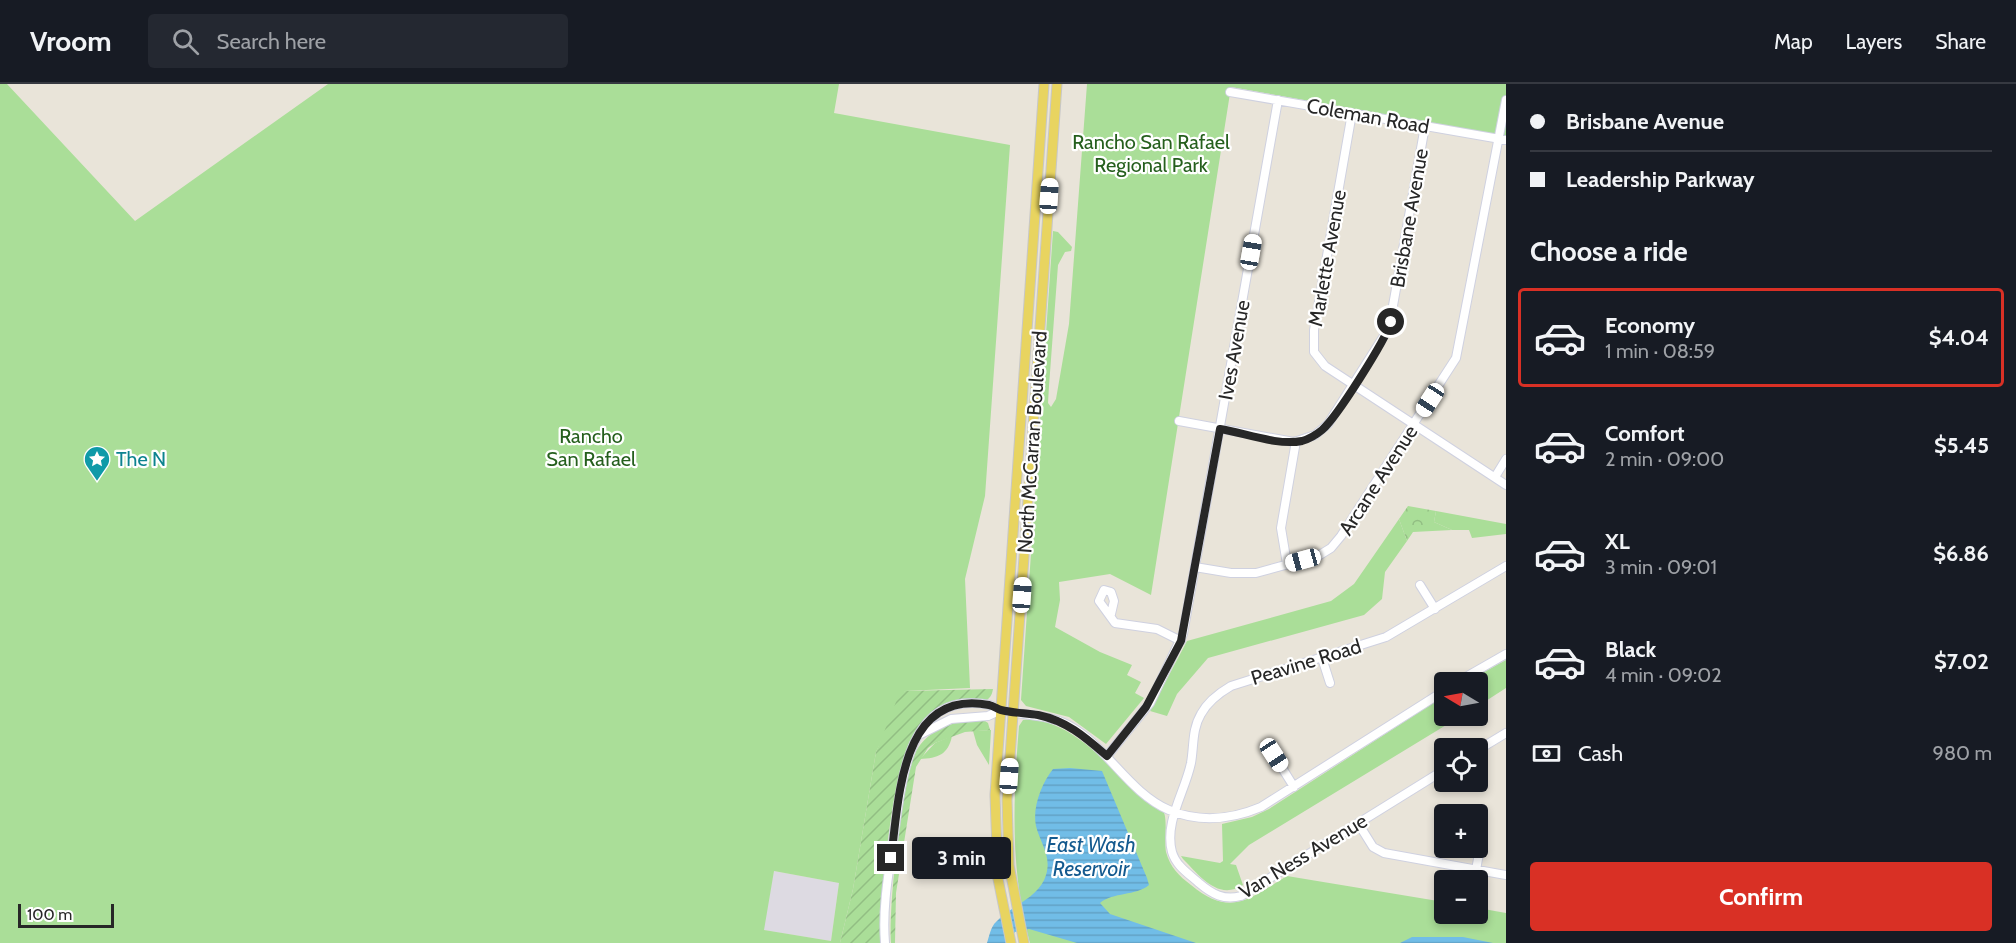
<!DOCTYPE html>
<html lang="en">
<head>
<meta charset="utf-8">
<style>
  body { margin:0; font-family:Cabin,sans-serif; background:#242831; color:#f1f3f6; height:100vh; display:flex; flex-direction:column; font-size:22px; white-space:nowrap }
  * { box-sizing:border-box; margin:0 }
  p { font-size:20px; color:#9ea1a6 }
  .icon { flex:none; width:33px; height:33px; fill:none; stroke:currentColor; stroke-width:2; stroke-linecap:round; stroke-linejoin:round }
  .map { position:relative; flex:1; overflow:hidden }
  .panel { display:flex; flex-direction:column; background:#171b24; width:510px }
  .panel>* { flex:none }
  .hud { display:grid; align-content:center; height:132px; padding:0 24px; background:#171b24 }
  .needle { width:39px; rotate:280deg }
  .tools { position:absolute; left:1434px; top:588px; display:grid; gap:12px }
  .tools a { display:grid; place-items:center; width:54px; height:54px; border-radius:6px; background:#171b24; box-shadow:0 3px 9px #0003; font-size:30px }
  .scale { position:absolute; left:18px; bottom:15px; width:96px; box-sizing:border-box; padding-left:6px; border:3px solid #272727; border-top:0; font-size:16px; line-height:21px; white-space:nowrap; color:#272727; -webkit-text-stroke:4px #fff; paint-order:stroke }
  .end { position:absolute; width:27px; height:27px; margin:-14px; border:8px solid #272727; background:#fff; box-shadow:0 0 0 3px #fff }
  .from { border-radius:50% }
  .bubble { position:absolute; height:42px; border-radius:6px; background:#171b24; box-shadow:0 3px 9px #0003; font-size:20px; font-weight:800; line-height:42px; text-align:center }
  .car { position:absolute; width:18px; height:36px; margin:-18px -9px; border-radius:8px; box-shadow:0 0 4px 2px #0007; background:linear-gradient(#fff 24%,#345 0 40%,#fff 0 76%,#345 0 86%,#fff 0) }
  .hud b { display:flex; align-items:center; gap:21px; height:57px; font-size:22px }
  .hud b+b { border-top:2px solid #363941 }
  .hud i { width:15px; height:15px; background:#f1f3f6 }
  ul { padding:0; list-style:none }
  li { display:flex; align-items:center; gap:18px; height:99px; margin:0 12px 9px; padding:0 12px; border:3px solid transparent; border-radius:6px }
  li div { flex:1 }
  li b { display:block; font-size:22px }
  li em { font-style:normal; font-weight:800 }
  li.current { border-color:#d93025 }
  li>.icon { width:54px; height:54px; stroke-width:1.5 }
  h2 { padding:0 24px; font-size:27px; line-height:72px }
  .pay { display:flex; align-items:center; gap:15px; height:66px; padding:0 24px; font-size:22px }
  .pay p { margin-inline-start:auto }
  .cta { display:flex; gap:12px; margin-top:auto; padding:12px 24px }
  .cta a { flex:1; height:69px; border-radius:6px; background:#d93025; color:#fff; font-size:24px; font-weight:800; line-height:69px; text-align:center }
  header { display:flex; align-items:center; gap:36px; box-sizing:border-box; height:84px; padding:0 30px; background:#171b24; border-bottom:2px solid #363941 }
  header strong { font-size:28px }
  nav { display:flex; gap:33px; margin-inline-start:auto; font-size:21px }
  .search { width:420px; height:54px; background:#242831; display:flex; align-items:center; gap:15px; box-sizing:border-box; padding:0 21px; border-radius:6px; color:#9ea1a6; font-size:22px }
  main { display:flex; flex:1; min-height:0 }
  .map>svg:first-child { display:block }
</style>
</head>
<body>
<header>
<strong>Vroom</strong>
<div class="search"><svg class="icon" aria-label="search" viewBox="0 0 24 24"><circle cx="10" cy="10" r="6"/><path d="M15 15l6 6"/></svg>Search here</div>
<nav><a>Map</a><a>Layers</a><a>Share</a></nav>
</header>
<main>
<div class="map">
<svg width="1506" height="859" viewBox="0 0 1506 859">
  <defs>
    <pattern id="forest-crowns" width="20" height="18" patternUnits="userSpaceOnUse" patternTransform="scale(1.5)"><rect width="20" height="18" fill="#aade98"/><path d="M2 6a3 3 0 1 1 6 0M12 15a3 3 0 1 1 6 0" fill="none" stroke="#92be83"/></pattern>
    <pattern id="garden-furrows" width="10" height="10" patternUnits="userSpaceOnUse" patternTransform="scale(1.5)"><rect width="10" height="10" fill="#aade98"/><path d="M-1 1l2-2M0 10L10 0M9 11l2-2" fill="none" stroke="#92be83"/></pattern>
    <pattern id="water-rules" width="6" height="5" patternUnits="userSpaceOnUse" patternTransform="scale(1.5)"><rect width="6" height="5" fill="#71bde7"/><path d="M0 2.5h6" fill="none" stroke="#62a2c6"/></pattern>
  </defs>
  <rect width="100%" height="100%" fill="#e9e4d9"/>
  <!-- industrial -->
  <path fill="#dddae2" d="M 774,787 L 839,799 L 831,857 L 763,846 Z"/>
  <!-- grass -->
  <path fill="#aade98" fill-rule="evenodd" d="M 0,0 L 7,0 L 135,137 L 328,0 L 839,0 L 834,29 L 1010,61 L 985,412 L 965,495 L 970,604 L 905,607 L 876,668 L 853,805 L 840,859 L 0,859 ZM 774,787 L 839,799 L 831,857 L 764,846 Z
    M 1087,0 L 1506,0 L 1506,52 L 1231,3 L 1151,511 L 1110,490 L 1059,498 L 1060,516 L 1055,543 L 1100,568 L 1132,581 L 1127,591 L 1141,598 L 1135,609 L 1144,614 L 1106,660 L 1069,633 L 1026,622 L 1021,616 L 1053,147 L 1058,148 L 1072,163 L 1071,167 L 1065,168 L 1058,181 L 1049,302 L 1048,319 L 1051,323 L 1056,315 L 1069,240 Z
    M 1436,427 L 1506,440 L 1506,450 L 1472,454 L 1469,446 L 1452,446 L 1434,438 Z
    M 1399,435 L 1407,457 L 1385,488 L 1382,515 L 1364,531 L 1208,574 L 1177,610 L 1167,632 L 1150,627 L 1187,557 L 1331,517 L 1354,500 Z
    M 1506,576 L 1506,604 L 1478,622 L 1478,598 L 1466,598 Z
    M 1444,612 L 1444,632 L 1461,632 L 1249,761 L 1230,780 L 1236,781 L 1243,801 C 1218,817 1200,792 1183,775 L 1181,772 L 1220,779 L 1223,777 L 1222,740 L 1252,733 L 1269,725 Z
    M 1023,636 C 1074,630 1123,700 1163,727 C 1168,734 1164,757 1166,768 C 1170,783 1179,792 1191,801 C 1231,834 1249,815 1287,792 L 1444,818 L 1444,830 L 1478,830 L 1478,824 L 1506,829 L 1506,859 L 1030,859 C 1010,787 1013,716 1019,642 Z
    M 991,646 L 989,681 L 977,661 L 973,647 Z
    M 952,652 C 948,671 938,674 920,675 L 935,659 Z"/>
  <!-- forest -->
  <path fill="url(#forest-crowns)" d="M 1408,422 L 1436,427 L 1434,438 L 1452,446 L 1413,448 L 1407,457 L 1399,435 Z"/>
  <!-- garden -->
  <path fill="url(#garden-furrows)" d="M 993,605 C 990,625 970,616 956,620 C 943,624 924,638 915,649 C 892,679 879,818 882,859 L 840,859 L 853,805 L 876,668 L 898,613 L 905,607 Z
    M 982,635 L 988,639 L 990,646 L 965,648 L 935,659 L 928,664 L 916,683 L 896,809 L 895,859 L 891,859 C 888,829 902,686 918,664 C 933,642 957,637 982,635 Z"/>
  <!-- water -->
  <path fill="url(#water-rules)" d="M 1070,684 L 1102,687 L 1147,794 L 1149,801 C 1136,812 1113,808 1100,819 L 1110,830 L 1196,859 L 1077,859 L 1029,845 L 1015,848 L 1007,859 L 987,859 C 989,853 991,842 996,838 C 1011,822 1040,813 1046,791 C 1052,772 1040,759 1036,742 C 1032,723 1042,699 1053,685 Z
    M 1412,853 L 1463,853 L 1493,859 L 1400,859 Z"/>
  <g fill="none" stroke-linecap="round" stroke-linejoin="round">
    <!-- minor casing -->
    <g stroke="#cfd1e0" stroke-width="10">
      <path id="minor" d="M 1230,8 L 1506,56
        M 1352,29 L 1314,246 L 1314,268 L 1325,282 L 1506,401
        M 1179,337 L 1294,358 L 1315,351 L 1328,340 L 1389,244 L 1425,42
        M 1495,393 L 1506,375
        M 1287,480 L 1281,444 L 1296,357
        M 1195,483 L 1231,489 L 1256,489 L 1318,472 L 1331,464 L 1341,452 L 1456,274 L 1506,16
        M 1420,501 L 1435,525
        M 1111,530 L 1114,517 L 1111,508 L 1104,506 L 1099,517 L 1115,539 L 1157,545 L 1181,557
        M 1322,574 L 1330,599
        M 1457,598 L 1506,570
        M 919,651 L 951,635 L 988,632 L 1001,626
        M 1478,666 L 1506,649
        M 1274,671 L 1294,703
        M 1107,672 L 1150,619 L 1183,550 L 1278,16
        M 1444,686 L 1241,812 C 1224,817 1212,810 1199,799 C 1189,790 1176,782 1172,768 C 1164,738 1185,708 1191,679 C 1194,662 1192,645 1201,630 C 1208,617 1219,609 1231,602 L 1386,553 L 1506,482
        M 1358,739 L 1373,763 L 1384,769 L 1506,791
        M 1476,786 L 1483,747
        M 885,859 C 882,823 889,787 894,751 C 902,696 908,604 990,621 C 994,622 998,625 1002,626 C 1024,632 1047,630 1068,641 C 1107,662 1128,708 1169,726 C 1200,739 1230,736 1261,723 L 1444,607"/>
    </g>
    <!-- major casing -->
    <g stroke="#c7c7c7" stroke-width="11">
      <path id="major" d="M 1011,859 L 998,795 L 995,711 L 1044,0
        M 1024,859 L 1009,781 L 1007,716 L 1057,0"/>
    </g>
    <!-- minor -->
    <use href="#minor" stroke="#fff" stroke-width="8"/>
    <!-- major -->
    <use href="#major" stroke="#e8d460" stroke-width="9"/>
  </g>
  <g fill="none" stroke-linecap="round" stroke-linejoin="round">
    <!-- route -->
    <path stroke="#272727" stroke-width="8" d="M 891,774 C 899,716 900,604 989,621 C 994,622 997,625 1001,626 C 1013,629 1026,629 1038,631 C 1067,637 1085,653 1107,672 L 1146,623 L 1181,557 L 1220,345 C 1245,349 1277,362 1302,357 C 1309,355 1316,351 1322,346 C 1337,333 1385,257 1391,238"/>
  </g>
  <!-- icons -->
  <defs>
    <g id="sight-pin" transform="scale(1.35)"><path d="M0 17L-7.5 6A9.5 9.5 0 1 1 7.5 6Z" fill="#0f9aa8" stroke="#fff"/><path d="M0-6L1.8-2.2L6-1.7L2.9 1.2L3.7 5.4L0 3.3L-3.7 5.4L-2.9 1.2L-6-1.7L-1.8-2.2Z" fill="#fff"/></g>
  </defs>
  <g fill-rule="evenodd">
    <use href="#sight-pin" x="97" y="375"/>
  </g>
  <g text-anchor="middle" dominant-baseline="central" stroke-width="4.5" stroke-linejoin="round" paint-order="stroke">
    <!-- street labels -->
    <g font-size="20" fill="#272727" stroke="#fff">
      <text transform="translate(1368 32) rotate(10)">Coleman Road</text>
      <text transform="translate(1409 134) rotate(-80)">Brisbane Avenue</text>
      <text transform="translate(1327 174) rotate(-80)">Marlette Avenue</text>
      <text transform="translate(1234 266) rotate(-80)">Ives Avenue</text>
      <text transform="translate(1032 358) rotate(-86)">North McCarran Boulevard</text>
      <text transform="translate(1378 396) rotate(-57)">Arcane Avenue</text>
      <text transform="translate(1306 578) rotate(-17)">Peavine Road</text>
      <text transform="translate(1303 772) rotate(-31)">Van Ness Avenue</text>
    </g>
    <!-- park labels -->
    <g font-size="20" fill="#255f1d" stroke="#fff">
      <text x="1151" y="58">Rancho San Rafael<tspan x="1151" dy="23">Regional Park</tspan></text>
      <text x="591" y="352">Rancho<tspan x="591" dy="23">San Rafael</tspan></text>
    </g>
    <!-- culture labels -->
    <g font-size="20" fill="#0d838f" stroke="#fff" text-anchor="start">
      <text x="116" y="375">The N</text>
    </g>
    <!-- water labels -->
    <g font-size="21" font-style="italic" fill="#145a8f" stroke="#fff">
      <text x="1091" y="760">East Wash<tspan x="1091" dy="24">Reservoir</tspan></text>
    </g>
  </g>
</svg>
<div class="tools">
<a><svg class="needle" viewBox="-14 -14 28 28"><path d="M0-13l5 13h-10z" fill="#e53935"/><path d="M0 13l5-13h-10z" fill="#9ea1a6"/></svg></a>
<a><svg class="icon" aria-label="locate" viewBox="0 0 24 24"><circle cx="12" cy="12" r="6"/><path d="M12 2v4M12 18v4M2 12h4M18 12h4"/></svg></a>
<a>+</a>
<a>−</a>
</div>
<div class="scale">100 m</div>
<i class="end from" style="left:1391px;top:238px"></i>
<i class="end" style="left:891px;top:774px"></i>
<div class="bubble" style="left:912px;top:753px;width:99px">3 min</div>
<i class="car" style="left:1049px;top:112px;rotate:4deg"></i>
<i class="car" style="left:1251px;top:168px;rotate:10deg"></i>
<i class="car" style="left:1430px;top:316px;rotate:213deg"></i>
<i class="car" style="left:1303px;top:476px;rotate:255deg"></i>
<i class="car" style="left:1022px;top:511px;rotate:4deg"></i>
<i class="car" style="left:1274px;top:671px;rotate:147deg"></i>
<i class="car" style="left:1009px;top:692px;rotate:4deg"></i>
</div>
<section class="panel">
<div class="hud">
<b><i class="from"></i>Brisbane Avenue</b>
<b><i></i>Leadership Parkway</b>
</div>
<h2>Choose a ride</h2>
<ul>
<li class="current"><svg class="icon" aria-label="car" viewBox="0 0 24 24"><path d="M5 17H2v-5l4-1 3-4h7l3 4 3 1v5h-3M9 17h6M6 11h13"/><circle cx="7" cy="17" r="2"/><circle cx="17" cy="17" r="2"/></svg><div><b>Economy</b><p>1 min · 08:59</p></div><em>$4.04</em></li>
<li><svg class="icon" aria-label="car" viewBox="0 0 24 24"><path d="M5 17H2v-5l4-1 3-4h7l3 4 3 1v5h-3M9 17h6M6 11h13"/><circle cx="7" cy="17" r="2"/><circle cx="17" cy="17" r="2"/></svg><div><b>Comfort</b><p>2 min · 09:00</p></div><em>$5.45</em></li>
<li><svg class="icon" aria-label="car" viewBox="0 0 24 24"><path d="M5 17H2v-5l4-1 3-4h7l3 4 3 1v5h-3M9 17h6M6 11h13"/><circle cx="7" cy="17" r="2"/><circle cx="17" cy="17" r="2"/></svg><div><b>XL</b><p>3 min · 09:01</p></div><em>$6.86</em></li>
<li><svg class="icon" aria-label="car" viewBox="0 0 24 24"><path d="M5 17H2v-5l4-1 3-4h7l3 4 3 1v5h-3M9 17h6M6 11h13"/><circle cx="7" cy="17" r="2"/><circle cx="17" cy="17" r="2"/></svg><div><b>Black</b><p>4 min · 09:02</p></div><em>$7.02</em></li>
</ul>
<div class="pay"><svg class="icon" aria-label="cash" viewBox="0 0 24 24"><path d="M3 7h18v10H3z"/><circle cx="12" cy="12" r="2"/></svg>Cash<p>980 m</p></div>
<div class="cta"><a>Confirm</a></div>
</section>
</main>
</body>
</html>
